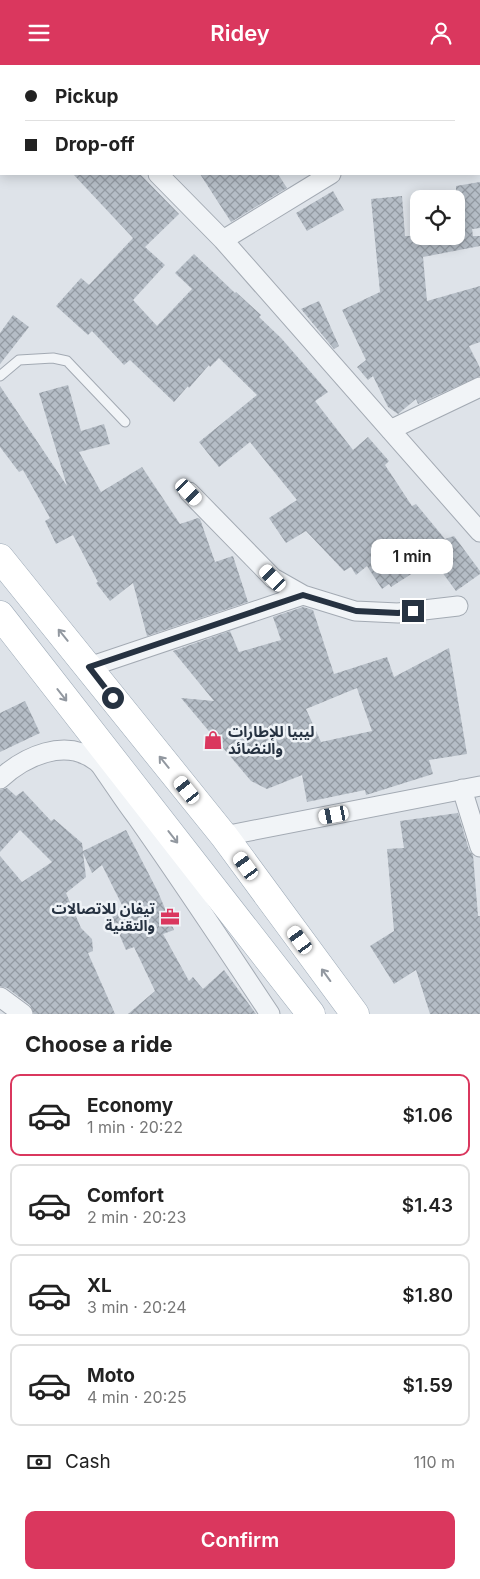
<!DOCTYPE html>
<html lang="en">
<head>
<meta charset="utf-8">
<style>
  body { margin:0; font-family:Inter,"Noto Sans Arabic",sans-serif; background:#f6f6f6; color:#222; height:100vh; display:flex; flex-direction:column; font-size:19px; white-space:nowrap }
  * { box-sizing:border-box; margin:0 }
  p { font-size:16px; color:#767676 }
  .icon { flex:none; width:28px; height:28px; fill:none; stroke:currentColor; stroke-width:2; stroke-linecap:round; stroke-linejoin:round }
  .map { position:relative; height:949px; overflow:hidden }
  .side { display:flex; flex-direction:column; background:#fff; flex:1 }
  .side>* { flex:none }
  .guide { position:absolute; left:0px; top:0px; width:480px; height:110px; box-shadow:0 2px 12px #0003; display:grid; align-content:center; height:110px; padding:0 25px; background:#fff }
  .buttons { position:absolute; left:410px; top:125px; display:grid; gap:10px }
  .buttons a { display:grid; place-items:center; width:55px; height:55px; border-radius:10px; background:#fff; box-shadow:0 2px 12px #0003; font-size:25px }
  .end { position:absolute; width:22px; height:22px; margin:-11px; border:6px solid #263241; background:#fff; box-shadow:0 0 0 2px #fff }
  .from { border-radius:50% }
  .bubble { position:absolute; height:35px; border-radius:10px; background:#fff; box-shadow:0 2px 12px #0003; font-size:16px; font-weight:600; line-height:35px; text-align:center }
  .car { position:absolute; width:15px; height:30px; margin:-15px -8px; border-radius:6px; box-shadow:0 0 4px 1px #0007; background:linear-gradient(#fff 24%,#345 0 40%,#fff 0 76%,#345 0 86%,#fff 0) }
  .guide b { display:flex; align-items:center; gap:18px; height:48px; font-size:19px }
  .guide b+b { border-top:1px solid #e0e0e0 }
  .guide i { width:12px; height:12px; background:#222 }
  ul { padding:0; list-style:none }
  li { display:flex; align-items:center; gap:15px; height:82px; margin:0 10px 8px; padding:0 15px; border:2px solid #e0e0e0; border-radius:10px }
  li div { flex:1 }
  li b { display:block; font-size:19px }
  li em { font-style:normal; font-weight:600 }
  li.current { border-color:#da375e }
  li>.icon { width:45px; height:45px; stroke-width:1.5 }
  h2 { padding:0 25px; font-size:22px; line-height:60px }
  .pay { display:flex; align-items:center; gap:12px; height:55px; padding:0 25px; font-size:19px }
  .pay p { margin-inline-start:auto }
  .cta { display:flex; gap:10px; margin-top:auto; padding:10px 25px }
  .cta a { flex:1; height:58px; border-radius:10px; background:#da375e; color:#fff; font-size:20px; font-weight:600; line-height:58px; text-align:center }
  header { display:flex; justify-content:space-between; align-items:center; height:65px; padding:0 25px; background:#da375e; color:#fff; font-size:22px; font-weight:600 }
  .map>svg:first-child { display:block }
</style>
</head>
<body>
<header><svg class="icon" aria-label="menu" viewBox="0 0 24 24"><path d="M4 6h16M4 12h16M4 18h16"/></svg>Ridey<svg class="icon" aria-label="person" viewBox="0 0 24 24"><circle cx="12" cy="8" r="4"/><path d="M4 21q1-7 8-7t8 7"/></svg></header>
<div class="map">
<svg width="480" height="949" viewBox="0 0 480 949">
  <defs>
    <pattern id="building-cross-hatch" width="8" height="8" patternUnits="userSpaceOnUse" patternTransform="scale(1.25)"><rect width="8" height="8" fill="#b5bdc6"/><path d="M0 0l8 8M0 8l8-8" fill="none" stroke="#939aa2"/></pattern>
  </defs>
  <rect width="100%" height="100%" fill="#dee3e9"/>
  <!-- building -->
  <path fill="url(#building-cross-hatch)" fill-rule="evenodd" d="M 73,109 L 140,109 L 179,149 L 145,182 L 165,200 L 133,235 L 157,261 L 192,224 L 175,208 L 194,189 L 235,228 L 236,227 L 261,250 L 259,252 L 281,273 L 328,327 L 315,336 L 353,385 L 368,372 L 389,396 L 385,400 L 412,441 L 416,439 L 445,474 L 454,471 L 480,506 L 480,509 L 456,526 L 433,495 L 391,522 L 389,519 L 382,524 L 367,501 L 356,510 L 351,502 L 344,506 L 306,466 L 286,478 L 269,453 L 297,435 L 250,377 L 219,402 L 199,377 L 257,330 L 219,293 L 210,302 L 209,300 L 189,323 L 188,321 L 174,337 L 130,295 L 124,300 L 92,266 L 88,270 L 56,241 L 81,213 L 89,220 L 133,173 Z
    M 200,109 L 278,109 L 287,123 L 231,157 Z
    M 480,117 L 480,163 L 472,164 L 473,171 L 480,171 L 480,181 L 423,192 L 427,236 L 480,221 L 480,277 L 469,281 L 480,303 L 480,311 L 418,339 L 416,334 L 398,349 L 388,342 L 373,311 L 368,315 L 357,302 L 366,295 L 342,245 L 380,227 L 371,134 L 402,131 L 405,171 L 456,171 L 456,121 Z
    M 333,126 L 344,145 L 307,166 L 296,148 Z
    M 319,236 L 339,281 L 334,284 L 301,244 Z
    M 13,250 L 29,262 L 0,299 L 0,268 Z
    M 68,320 L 81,366 L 104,359 L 110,379 L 79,387 L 101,427 L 142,402 L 180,459 L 198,453 L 200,454 L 215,497 L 233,491 L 248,537 L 147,571 L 133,518 L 110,536 L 96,518 L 98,517 L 73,470 L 56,479 L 45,456 L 50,453 L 23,405 L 19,407 L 0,382 L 0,321 L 67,421 L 39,328 Z
    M 303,542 L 313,545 L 334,609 L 387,592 L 394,612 L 449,583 L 467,689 L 429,695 L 433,709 L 366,730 L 365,725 L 307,737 L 302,710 L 267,724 L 251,716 L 181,633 L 214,636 L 173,586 L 230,566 L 239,587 L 281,575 L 273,552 ZM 357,623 L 372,666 L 321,677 L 306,644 Z
    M 25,636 L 40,668 L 0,687 L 0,648 Z
    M 7,723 L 16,731 L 23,726 L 51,756 L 54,754 L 82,778 L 83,786 L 126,765 L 158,827 L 174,865 L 163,869 L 189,916 L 193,912 L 203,924 L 224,905 L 256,949 L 128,949 L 155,926 L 134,882 L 126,885 L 110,848 L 123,842 L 102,800 L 92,808 L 83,788 L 86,812 L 66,828 L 81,863 L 92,874 L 93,886 L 88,888 L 115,949 L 34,949 L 30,940 L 7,923 L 0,921 L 0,791 L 22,817 L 52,797 L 20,765 L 0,787 L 0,725 Z
    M 458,748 L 469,785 L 473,790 L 478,851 L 480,851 L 480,949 L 430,949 L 416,905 L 394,919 L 370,881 L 394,866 L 387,784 L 404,783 L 400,756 Z"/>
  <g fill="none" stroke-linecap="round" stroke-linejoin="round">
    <!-- service casing -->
    <g stroke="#a3aab3" stroke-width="11">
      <path id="service" d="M 41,1 L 43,0
        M 0,25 L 1,24
        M 0,311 L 19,295 L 53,293 L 67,296 L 125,357"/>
    </g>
    <!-- minor casing -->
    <g stroke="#a3aab3" stroke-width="21">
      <path id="minor" d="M 52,0 L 53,1
        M 479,77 L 480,77
        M 158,109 L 223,175 L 480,467
        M 223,175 L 331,109
        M 390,365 L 480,322
        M 189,427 L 273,513 L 303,530 L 355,546 L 398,548 L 458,541
        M 89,602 L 303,530
        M 0,714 C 24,692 65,672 96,696 C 101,699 104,706 108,711 C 117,724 126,738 136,751 C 182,816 226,883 270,949
        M 462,724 L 480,782
        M 224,771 L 480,721
        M 0,932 L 23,949"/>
    </g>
    <!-- primary casing -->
    <g stroke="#9ca9b6" stroke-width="29">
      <path id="primary" d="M 0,493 L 224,771 L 355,949
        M 0,550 L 311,949"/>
    </g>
    <!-- service -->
    <use href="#service" stroke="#f1f4f7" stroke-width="9"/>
    <!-- minor -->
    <use href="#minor" stroke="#f1f4f7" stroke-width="19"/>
    <!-- primary -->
    <use href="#primary" stroke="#fff" stroke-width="28"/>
  </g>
  <!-- one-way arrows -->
  <defs><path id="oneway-shaft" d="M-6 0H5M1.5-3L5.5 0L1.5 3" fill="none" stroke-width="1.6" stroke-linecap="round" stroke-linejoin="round" transform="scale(1.25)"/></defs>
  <g stroke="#9298a0">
    <use href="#oneway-shaft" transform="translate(63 570) rotate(-129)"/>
    <use href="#oneway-shaft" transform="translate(62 630) rotate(52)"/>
    <use href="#oneway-shaft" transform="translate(164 697) rotate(-129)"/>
    <use href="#oneway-shaft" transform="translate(173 772) rotate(52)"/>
    <use href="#oneway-shaft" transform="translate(326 910) rotate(-126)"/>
  </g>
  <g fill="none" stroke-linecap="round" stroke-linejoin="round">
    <!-- route -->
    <path stroke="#263241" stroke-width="6" d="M 113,633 L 89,602 L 303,530 L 356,546 L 398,548 L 413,546"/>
  </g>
  <!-- icons -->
  <defs>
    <g id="shop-bare" transform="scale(1.5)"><path d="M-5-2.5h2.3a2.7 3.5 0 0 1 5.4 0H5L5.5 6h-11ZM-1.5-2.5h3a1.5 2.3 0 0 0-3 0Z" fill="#da375e" stroke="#eef2f6" stroke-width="2.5" paint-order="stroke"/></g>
    <g id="office-bare" transform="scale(1.5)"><path d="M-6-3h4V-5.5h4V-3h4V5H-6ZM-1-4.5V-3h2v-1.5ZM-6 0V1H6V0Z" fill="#da375e" stroke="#eef2f6" stroke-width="2.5" paint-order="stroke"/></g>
  </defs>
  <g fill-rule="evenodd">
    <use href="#shop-bare" x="213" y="675"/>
    <use href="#office-bare" x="170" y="852"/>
  </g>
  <g text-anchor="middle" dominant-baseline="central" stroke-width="5" stroke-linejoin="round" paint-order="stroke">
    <!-- poi labels -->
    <g font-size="15" font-weight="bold" fill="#263241" stroke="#eef2f6" text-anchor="start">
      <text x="228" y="666">ليبيا للإطارات<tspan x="228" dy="17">والنضائد</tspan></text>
      <text x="155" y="843" text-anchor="end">تيفان للاتصالات<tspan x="155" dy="17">والتقنية</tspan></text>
    </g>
  </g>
</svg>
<div class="buttons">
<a><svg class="icon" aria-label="locate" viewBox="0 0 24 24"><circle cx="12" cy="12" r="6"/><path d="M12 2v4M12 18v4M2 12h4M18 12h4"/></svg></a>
</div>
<i class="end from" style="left:113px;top:633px"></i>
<i class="end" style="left:413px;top:546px"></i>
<div class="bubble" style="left:371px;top:474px;width:82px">1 min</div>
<i class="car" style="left:189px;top:427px;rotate:136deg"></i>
<i class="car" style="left:273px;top:513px;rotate:316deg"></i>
<i class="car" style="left:187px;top:725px;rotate:321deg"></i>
<i class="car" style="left:334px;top:750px;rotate:259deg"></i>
<i class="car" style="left:246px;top:801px;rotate:324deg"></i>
<i class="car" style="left:300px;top:875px;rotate:324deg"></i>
<div class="guide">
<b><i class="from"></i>Pickup</b>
<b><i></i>Drop-off</b>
</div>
</div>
<section class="side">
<h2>Choose a ride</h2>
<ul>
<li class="current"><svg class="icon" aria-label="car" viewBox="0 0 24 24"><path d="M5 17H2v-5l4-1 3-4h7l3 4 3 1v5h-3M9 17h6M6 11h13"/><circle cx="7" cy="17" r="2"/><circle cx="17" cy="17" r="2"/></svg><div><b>Economy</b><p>1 min · 20:22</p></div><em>$1.06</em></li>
<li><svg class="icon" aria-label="car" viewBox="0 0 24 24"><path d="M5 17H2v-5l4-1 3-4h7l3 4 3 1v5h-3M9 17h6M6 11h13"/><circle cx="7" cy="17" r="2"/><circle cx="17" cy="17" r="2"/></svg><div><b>Comfort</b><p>2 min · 20:23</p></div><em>$1.43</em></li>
<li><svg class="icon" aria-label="car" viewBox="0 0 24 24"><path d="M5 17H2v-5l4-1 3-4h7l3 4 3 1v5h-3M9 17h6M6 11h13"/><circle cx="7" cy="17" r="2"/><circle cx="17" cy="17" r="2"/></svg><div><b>XL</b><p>3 min · 20:24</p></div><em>$1.80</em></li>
<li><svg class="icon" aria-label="car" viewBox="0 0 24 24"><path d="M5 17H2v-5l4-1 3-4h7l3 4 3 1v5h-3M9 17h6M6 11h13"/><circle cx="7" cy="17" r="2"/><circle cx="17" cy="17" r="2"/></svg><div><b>Moto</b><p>4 min · 20:25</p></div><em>$1.59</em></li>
</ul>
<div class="pay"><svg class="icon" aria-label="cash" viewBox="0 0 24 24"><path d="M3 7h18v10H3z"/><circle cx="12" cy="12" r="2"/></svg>Cash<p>110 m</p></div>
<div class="cta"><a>Confirm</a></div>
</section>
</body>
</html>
